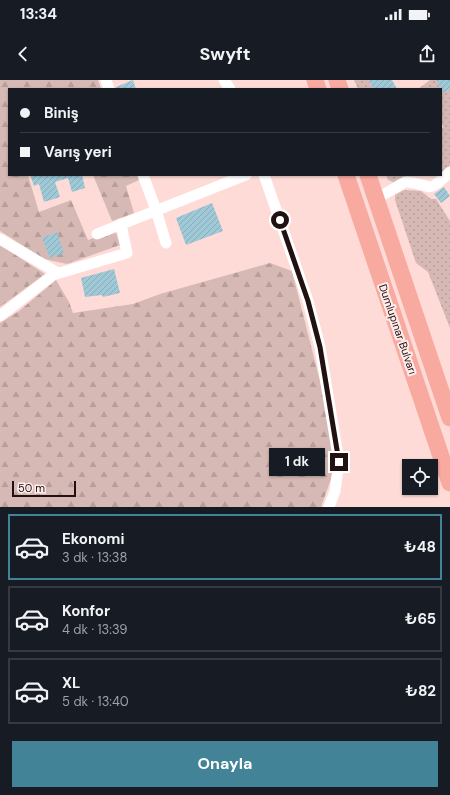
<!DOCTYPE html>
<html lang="tr">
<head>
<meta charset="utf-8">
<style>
  body { margin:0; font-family:"DM Sans",sans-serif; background:#20242c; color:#f1f3f6; height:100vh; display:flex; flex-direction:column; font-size:15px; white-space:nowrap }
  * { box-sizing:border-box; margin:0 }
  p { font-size:13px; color:#9ea1a6 }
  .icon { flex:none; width:22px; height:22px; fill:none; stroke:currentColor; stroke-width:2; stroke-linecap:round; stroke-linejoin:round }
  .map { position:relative; height:427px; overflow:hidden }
  .side { display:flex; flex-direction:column; background:#171b24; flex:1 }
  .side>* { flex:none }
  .banner { position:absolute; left:8px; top:8px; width:434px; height:88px; border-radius:0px; box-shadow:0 1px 3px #0004; display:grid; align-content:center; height:88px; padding:0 12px; background:#171b24 }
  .tools { position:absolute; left:402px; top:379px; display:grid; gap:8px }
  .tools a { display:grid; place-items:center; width:36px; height:36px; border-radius:0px; background:#171b24; box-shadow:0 1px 3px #0004; font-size:20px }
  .scale { position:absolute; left:12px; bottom:10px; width:64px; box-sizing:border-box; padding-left:4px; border:2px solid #211211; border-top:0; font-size:11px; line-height:14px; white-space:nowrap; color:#211211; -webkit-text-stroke:3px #ffedeb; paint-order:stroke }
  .end { position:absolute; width:18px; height:18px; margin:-9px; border:5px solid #211211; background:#fff; box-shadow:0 0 0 2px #fff }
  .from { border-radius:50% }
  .bubble { position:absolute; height:28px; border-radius:0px; background:#171b24; box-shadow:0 1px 3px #0004; font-size:13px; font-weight:700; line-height:28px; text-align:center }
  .banner b { display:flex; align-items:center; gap:14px; height:38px; font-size:15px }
  .banner b+b { border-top:1px solid #363941 }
  .banner i { width:10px; height:10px; background:#f1f3f6 }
  ul { padding:7px 0 0; list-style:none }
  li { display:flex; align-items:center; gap:12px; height:66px; margin:0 8px 6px; padding:0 4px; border:2px solid #363941; border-radius:0px }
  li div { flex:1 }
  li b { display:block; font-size:15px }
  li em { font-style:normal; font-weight:700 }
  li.on { border-color:#438397 }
  li>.icon { width:36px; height:36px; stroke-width:1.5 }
  .cta { display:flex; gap:8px; margin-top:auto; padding:8px 12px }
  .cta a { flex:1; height:46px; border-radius:0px; background:#438397; color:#fff; font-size:16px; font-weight:700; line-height:46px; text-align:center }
  .status { display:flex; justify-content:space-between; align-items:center; height:28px; padding:0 20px; background:#171b24; direction:ltr }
  .status svg { height:11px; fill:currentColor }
  header { display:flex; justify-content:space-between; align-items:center; height:52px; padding:0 12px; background:#171b24; font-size:18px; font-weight:700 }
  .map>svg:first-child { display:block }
</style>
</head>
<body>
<div class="status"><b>13:34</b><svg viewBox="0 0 49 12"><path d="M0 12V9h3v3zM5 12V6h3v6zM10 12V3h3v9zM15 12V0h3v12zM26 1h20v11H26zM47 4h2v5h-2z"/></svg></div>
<header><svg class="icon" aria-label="back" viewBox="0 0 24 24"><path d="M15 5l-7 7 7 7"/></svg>Swyft<svg class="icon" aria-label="share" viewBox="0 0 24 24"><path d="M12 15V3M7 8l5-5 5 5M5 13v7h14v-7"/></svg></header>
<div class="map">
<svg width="450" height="427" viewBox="0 0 450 427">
  <defs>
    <pattern id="grass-dots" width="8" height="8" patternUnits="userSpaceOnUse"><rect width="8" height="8" fill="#d6b9b5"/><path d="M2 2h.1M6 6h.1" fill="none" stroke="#b79e9b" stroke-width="1.8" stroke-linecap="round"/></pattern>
    <pattern id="forest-firs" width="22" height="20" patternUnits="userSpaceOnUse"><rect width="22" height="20" fill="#d6b9b5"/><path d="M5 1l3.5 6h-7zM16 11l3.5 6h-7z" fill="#b79e9b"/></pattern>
    <pattern id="building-hatch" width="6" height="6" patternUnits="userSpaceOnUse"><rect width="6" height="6" fill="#9fc9d7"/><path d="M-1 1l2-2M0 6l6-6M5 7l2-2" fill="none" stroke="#89acb8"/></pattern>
  </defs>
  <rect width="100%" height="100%" fill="#fedbd7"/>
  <!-- grass -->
  <path fill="url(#grass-dots)" d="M 354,0 L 369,0 L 373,9 L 358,9 Z
    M 430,0 L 436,0 L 444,13 L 450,9 L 450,86 L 442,93 L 441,49 L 444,47 L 441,42 L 441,9 L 418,9 Z
    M 386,95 L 406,95 L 406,97 L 395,103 L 388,100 Z
    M 404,110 L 421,111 L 431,119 L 436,119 L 450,141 L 450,248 L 428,192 L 416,183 L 395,120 L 395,115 Z"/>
  <!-- forest -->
  <path fill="url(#forest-firs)" d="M 0,0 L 98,0 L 101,9 L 9,9 L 9,95 L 28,95 L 39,132 L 71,120 L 88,160 L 115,150 L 120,165 L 67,184 L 44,179 L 0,151 Z
    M 93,95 L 138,95 L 139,100 L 126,106 L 134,133 L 112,141 Z
    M 0,165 L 45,194 L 0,227 Z
    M 270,183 L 292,191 L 333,352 L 336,385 L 321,427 L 0,427 L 0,243 L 19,231 L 56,200 L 69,222 L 73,233 L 133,224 L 160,214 Z"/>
  <!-- building -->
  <path fill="url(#building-hatch)" d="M 133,0 L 136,9 L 116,9 L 116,7 Z
    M 369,0 L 392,0 L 397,9 L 373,9 Z
    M 436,0 L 450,0 L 450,9 L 444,13 Z
    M 30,95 L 82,95 L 85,108 L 72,112 L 68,98 L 55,102 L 60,117 L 44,122 L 39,104 L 34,106 Z
    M 444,107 L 450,116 L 441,123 L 434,114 Z
    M 212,123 L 223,151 L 186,165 L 176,138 Z
    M 57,152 L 64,173 L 50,178 L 42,158 Z
    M 114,189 L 120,213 L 103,217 L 102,215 L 85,217 L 81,198 Z"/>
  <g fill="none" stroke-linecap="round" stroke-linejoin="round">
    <!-- minor -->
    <path stroke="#fff" stroke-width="11" d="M 106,0 L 109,9
      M 224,0 L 230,9
      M 143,95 L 156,130 L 166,163
      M 264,95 L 308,221 L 320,267 L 339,382 L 335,411 L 329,427
      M 376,119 L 405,102 C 434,103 424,117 450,92
      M 97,154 L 246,95
      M 0,159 L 58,193
      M 0,236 L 53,195 L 127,173 L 121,144"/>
    <!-- highway -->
    <path stroke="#f8a9a0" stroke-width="17" d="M 315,0 L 318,9
      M 337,0 L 340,9
      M 346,95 L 450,403
      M 368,95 L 450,338"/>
  </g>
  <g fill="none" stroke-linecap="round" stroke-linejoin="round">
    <!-- route -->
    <path stroke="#211211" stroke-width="5" d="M 280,140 L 308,221 L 320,267 L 339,382"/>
  </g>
  <g text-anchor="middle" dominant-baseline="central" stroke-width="4" stroke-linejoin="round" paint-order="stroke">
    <!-- street labels -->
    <g font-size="11" fill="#211211" stroke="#ffedeb">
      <text transform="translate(398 249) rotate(71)">Dumlupınar Bulvarı</text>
    </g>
  </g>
</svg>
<div class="tools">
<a><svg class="icon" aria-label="locate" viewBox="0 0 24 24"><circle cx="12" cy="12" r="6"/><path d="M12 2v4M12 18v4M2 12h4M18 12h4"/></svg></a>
</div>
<div class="scale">50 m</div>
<i class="end from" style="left:280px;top:140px"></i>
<i class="end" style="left:339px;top:382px"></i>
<div class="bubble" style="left:269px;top:368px;width:56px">1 dk</div>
<div class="banner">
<b><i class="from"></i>Biniş</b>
<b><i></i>Varış yeri</b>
</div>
</div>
<section class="side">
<ul>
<li class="on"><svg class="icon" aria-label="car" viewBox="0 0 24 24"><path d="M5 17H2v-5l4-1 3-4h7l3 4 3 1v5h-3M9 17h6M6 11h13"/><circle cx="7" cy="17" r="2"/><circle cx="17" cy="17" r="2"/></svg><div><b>Ekonomi</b><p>3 dk · 13:38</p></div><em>₺48</em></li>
<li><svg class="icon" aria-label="car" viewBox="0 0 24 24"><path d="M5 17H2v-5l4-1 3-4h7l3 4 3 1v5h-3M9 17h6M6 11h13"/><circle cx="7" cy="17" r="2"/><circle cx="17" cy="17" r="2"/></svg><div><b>Konfor</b><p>4 dk · 13:39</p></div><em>₺65</em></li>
<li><svg class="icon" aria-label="car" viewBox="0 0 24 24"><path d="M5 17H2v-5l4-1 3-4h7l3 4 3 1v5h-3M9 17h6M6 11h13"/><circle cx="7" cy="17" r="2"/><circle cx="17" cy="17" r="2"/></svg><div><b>XL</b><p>5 dk · 13:40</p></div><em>₺82</em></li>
</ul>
<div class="cta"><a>Onayla</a></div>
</section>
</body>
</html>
